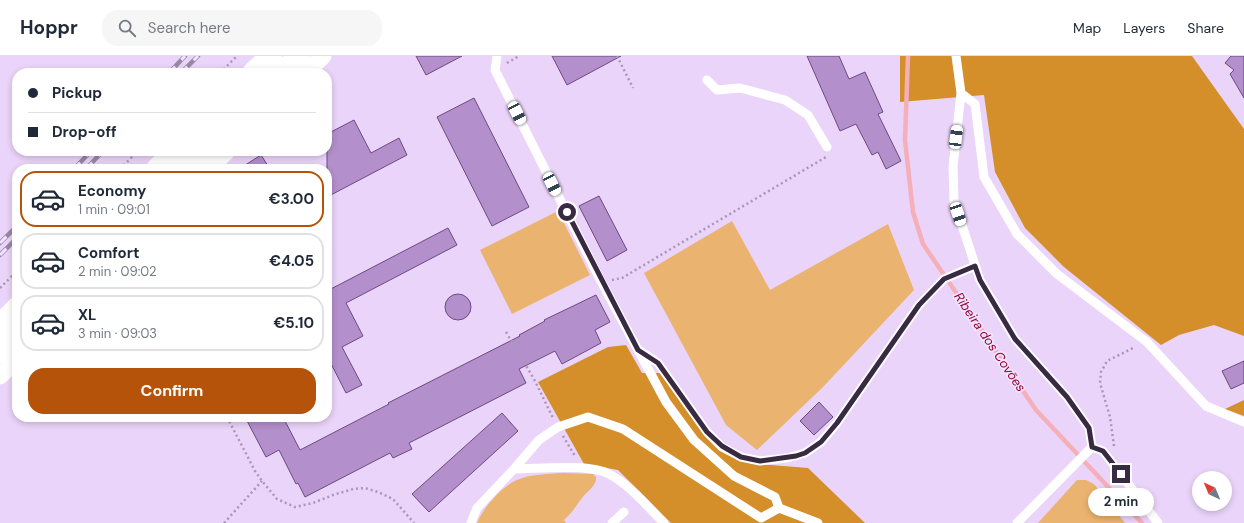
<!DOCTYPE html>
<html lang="en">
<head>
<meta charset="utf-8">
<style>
  body { margin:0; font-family:"DM Sans",sans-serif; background:#f6f6f7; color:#1f2937; height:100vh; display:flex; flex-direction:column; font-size:15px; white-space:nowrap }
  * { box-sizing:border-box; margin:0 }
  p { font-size:13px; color:#747a83 }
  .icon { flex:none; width:22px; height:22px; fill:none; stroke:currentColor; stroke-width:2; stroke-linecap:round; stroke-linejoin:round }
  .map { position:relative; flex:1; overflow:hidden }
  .side { position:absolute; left:12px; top:108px; width:320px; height:258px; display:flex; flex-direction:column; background:#fff; border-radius:16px; box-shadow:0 2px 6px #0003 }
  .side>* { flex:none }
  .hud { position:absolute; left:12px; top:12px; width:320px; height:88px; border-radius:16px; box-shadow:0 2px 6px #0003; display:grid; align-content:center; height:88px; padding:0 16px; background:#fff }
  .needle { width:26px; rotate:316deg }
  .buttons { position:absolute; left:1192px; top:415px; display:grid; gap:8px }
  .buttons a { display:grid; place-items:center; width:40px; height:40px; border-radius:50%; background:#fff; box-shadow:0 2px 6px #0003; font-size:20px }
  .end { position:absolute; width:18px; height:18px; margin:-9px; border:5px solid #392a43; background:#fff; box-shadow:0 0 0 2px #fff }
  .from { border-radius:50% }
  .bubble { position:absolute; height:28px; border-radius:14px; background:#fff; box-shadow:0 2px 6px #0003; font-size:13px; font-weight:700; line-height:28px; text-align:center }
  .car { position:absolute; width:12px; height:24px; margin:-12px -6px; border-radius:5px; box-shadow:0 0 3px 1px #0007; background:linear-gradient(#fff 24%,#345 0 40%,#fff 0 76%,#345 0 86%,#fff 0) }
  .hud b { display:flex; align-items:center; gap:14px; height:38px; font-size:15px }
  .hud b+b { border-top:1px solid #e0e1e3 }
  .hud i { width:10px; height:10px; background:#1f2937 }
  ul { padding:7px 0 0; list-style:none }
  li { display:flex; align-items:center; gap:12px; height:56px; margin:0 8px 6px; padding:0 8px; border:2px solid #e0e1e3; border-radius:16px }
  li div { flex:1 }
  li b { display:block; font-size:15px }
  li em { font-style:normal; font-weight:700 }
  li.on { border-color:#b45309 }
  li>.icon { width:36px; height:36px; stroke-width:1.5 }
  .primary-button { display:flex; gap:8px; margin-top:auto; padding:8px 16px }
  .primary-button a { flex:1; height:46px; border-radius:16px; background:#b45309; color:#fff; font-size:16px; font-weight:700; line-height:46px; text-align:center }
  header { display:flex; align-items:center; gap:24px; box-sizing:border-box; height:56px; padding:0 20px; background:#fff; border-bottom:1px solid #e0e1e3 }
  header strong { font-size:19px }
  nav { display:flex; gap:22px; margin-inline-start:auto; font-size:14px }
  .search { width:280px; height:36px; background:#f6f6f7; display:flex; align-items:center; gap:10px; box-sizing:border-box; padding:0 14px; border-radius:16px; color:#747a83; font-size:15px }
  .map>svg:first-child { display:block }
</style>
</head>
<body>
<header>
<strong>Hoppr</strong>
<div class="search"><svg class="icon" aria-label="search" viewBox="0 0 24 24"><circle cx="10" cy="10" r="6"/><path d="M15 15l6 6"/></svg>Search here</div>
<nav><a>Map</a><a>Layers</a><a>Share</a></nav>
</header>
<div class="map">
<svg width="1244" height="467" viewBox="0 0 1244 467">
  <rect width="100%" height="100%" fill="#ead4f9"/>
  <!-- green -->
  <path fill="#eab370" d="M 558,155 L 590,219 L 512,258 L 480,194 Z
    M 732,165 L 770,234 L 888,168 L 914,234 L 823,331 L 757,394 L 726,369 L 644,217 Z
    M 563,417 L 593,418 L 596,421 C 597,430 587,435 582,442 C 576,450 572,457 564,464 L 566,467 L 477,467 C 483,452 502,430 517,424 C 530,418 549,418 563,417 Z
    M 1077,424 L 1086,424 L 1094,428 L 1125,467 L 1038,467 Z"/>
  <!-- forest -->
  <path fill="#d48f2a" d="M 900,0 L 1192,0 L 1244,73 L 1244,280 L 1214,269 L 1179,279 L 1161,289 L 1064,211 L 1025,172 L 995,116 L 984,39 L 900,46 Z
    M 626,289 L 642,317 L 662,317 L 705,378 L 759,408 L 808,412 L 865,467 L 671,467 L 618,414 L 584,408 L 538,326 L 608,291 Z
    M 1244,344 L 1244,360 L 1225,353 Z"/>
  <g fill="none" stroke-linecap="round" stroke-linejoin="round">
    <!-- stream -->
    <path stroke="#f5afb8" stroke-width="4.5" d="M 908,0 L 905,84 L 913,156 L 923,188 L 1036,354 L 1142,467"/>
  </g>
  <!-- building -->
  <path fill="#b38fcb" stroke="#6c4b81" d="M 416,0 L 462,0 L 426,19 Z
    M 552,0 L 621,0 L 567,29 Z
    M 807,0 L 839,0 L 849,23 L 865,16 L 883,56 L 878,58 L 901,105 L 886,113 L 878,96 L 872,99 L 856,68 L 840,75 Z
    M 1231,0 L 1244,0 L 1244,42 L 1230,18 L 1234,14 L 1225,7 Z
    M 474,42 L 529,151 L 492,170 L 437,61 Z
    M 354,64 L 371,97 L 399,82 L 407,99 L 327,141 L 327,78 Z
    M 261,99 L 270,113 L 239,113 Z
    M 599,140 L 627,194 L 607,205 L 579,150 Z
    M 448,172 L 457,189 L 346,247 L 363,280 L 342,291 L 362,329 L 346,337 L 327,300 L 327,235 Z
    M445 251a13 13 0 1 1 26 0a13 13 0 1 1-26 0Z
    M 596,239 L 610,266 L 595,274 L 601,287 L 562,308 L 555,295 L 519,313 L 526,327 L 409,387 L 412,393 L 393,402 L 390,397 L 305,441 L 298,427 L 296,428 L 279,394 L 266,401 L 245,361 L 283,361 L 300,394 L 389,348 L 388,347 L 520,280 L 519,279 L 545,265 L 544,264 Z
    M 1244,305 L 1244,327 L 1231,333 L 1222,315 Z
    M 819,346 L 833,361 L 814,379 L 800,365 Z
    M 502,357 L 518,375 L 429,456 L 412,438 Z"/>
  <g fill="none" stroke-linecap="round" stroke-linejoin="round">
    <!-- path -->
    <path stroke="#aa96b7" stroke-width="2.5" stroke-dasharray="2 3" stroke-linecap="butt" d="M 617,0 L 633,32
      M 507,7 L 519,0
      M 220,17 L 237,0
      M 120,113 L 138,95
      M 612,224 L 622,222 L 826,101
      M 0,232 L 17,215
      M 506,276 L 534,323 L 553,362
      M 227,361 L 255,415 L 262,425 L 277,443 L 295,451 L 313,447 L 333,439 L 353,433 L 365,432 L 378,436 L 393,443 L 414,467
      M 563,380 L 575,400
      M 1114,390 L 1110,361 L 1100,327 L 1101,316 L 1107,305 L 1135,291
      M 224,467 L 262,425"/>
    <!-- service -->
    <path stroke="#fff" stroke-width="9" d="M 497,0 L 495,14 L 602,227 L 666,346 L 694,384 L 734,420 L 775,441 L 779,452 L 818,467
      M 956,0 L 961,37 L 953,111 L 954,145 L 980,224 L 1015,283 L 1067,341 L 1089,372 L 1092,391 L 1017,467
      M 707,24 L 717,34 L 740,32 L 785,44 L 808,59 L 827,91
      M 961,37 L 975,48 L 984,121 L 1017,178 L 1057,218 L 1147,286 L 1206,350 L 1244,366
      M 639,294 L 658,307 L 707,376 L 722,391 L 741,401 L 760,405 L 787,402 L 805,397 L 821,386 L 837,367 L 919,249 L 944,223 L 975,210
      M 1092,391 L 1103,395 L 1158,467
      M 514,413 L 539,384 L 558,371 L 588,361 L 623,373 L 761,462 L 779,452
      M 471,467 L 477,452 L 514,413 C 538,413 589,407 609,418 C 630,429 647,450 664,467
      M 612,467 L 624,456"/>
    <!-- minor -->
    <path stroke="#fff" stroke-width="17" d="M 306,17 L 323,0
      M 209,113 L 227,95
      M 0,320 L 17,303"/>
    <!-- trunk -->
    <path stroke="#fff" stroke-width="22" d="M 253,17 L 271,0
      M 282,17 L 299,0
      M 157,113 L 175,95
      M 185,113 L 203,95
      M 0,269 L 17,252
      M 0,296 L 17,279"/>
    <!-- rail casing -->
    <g stroke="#9a87a7" stroke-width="4.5">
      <path id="rail" d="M 169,17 L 185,0
        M 181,17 L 198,0
        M 74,113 L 91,95
        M 86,113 L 103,95
        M 0,187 L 17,170
        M 0,199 L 17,182"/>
    </g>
    <!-- rail -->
    <use href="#rail" stroke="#f3e4fe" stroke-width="3" stroke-dasharray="9" stroke-linecap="butt"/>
  </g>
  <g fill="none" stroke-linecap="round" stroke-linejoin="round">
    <!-- route -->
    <path stroke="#392a43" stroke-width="5" d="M 567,156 L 638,294 L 658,307 L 707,376 L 722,390 L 741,401 L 760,405 L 796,400 L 805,397 L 821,386 L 837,367 L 919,249 L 944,223 L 975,210 L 980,224 L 1015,283 L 1067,341 L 1089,372 L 1092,391 L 1103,395 L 1121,418"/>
  </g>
  <g text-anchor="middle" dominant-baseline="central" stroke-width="3.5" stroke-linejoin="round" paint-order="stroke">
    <!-- water labels -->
    <g font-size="13" font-style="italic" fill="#920236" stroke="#f3e4fe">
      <text transform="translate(990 286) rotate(56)">Ribeira dos Covões</text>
    </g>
  </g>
</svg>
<div class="buttons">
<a><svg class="needle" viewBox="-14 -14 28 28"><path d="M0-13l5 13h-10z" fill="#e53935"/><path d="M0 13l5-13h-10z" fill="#747a83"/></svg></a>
</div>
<i class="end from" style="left:567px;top:156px"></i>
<i class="end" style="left:1121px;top:418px"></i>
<div class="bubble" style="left:1088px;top:432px;width:66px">2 min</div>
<i class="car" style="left:517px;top:57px;rotate:153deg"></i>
<i class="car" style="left:956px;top:81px;rotate:7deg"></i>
<i class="car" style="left:552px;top:128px;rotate:153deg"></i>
<i class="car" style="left:958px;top:158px;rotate:162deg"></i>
<div class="hud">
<b><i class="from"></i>Pickup</b>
<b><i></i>Drop-off</b>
</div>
<section class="side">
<ul>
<li class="on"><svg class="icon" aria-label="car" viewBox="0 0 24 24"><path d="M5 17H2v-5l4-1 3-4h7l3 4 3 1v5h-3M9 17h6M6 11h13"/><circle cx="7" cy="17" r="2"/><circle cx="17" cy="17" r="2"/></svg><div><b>Economy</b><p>1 min · 09:01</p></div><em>€3.00</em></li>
<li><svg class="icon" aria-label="car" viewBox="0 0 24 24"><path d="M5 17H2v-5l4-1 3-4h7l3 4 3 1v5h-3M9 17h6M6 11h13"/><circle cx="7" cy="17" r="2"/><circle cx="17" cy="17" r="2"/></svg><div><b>Comfort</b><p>2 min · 09:02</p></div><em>€4.05</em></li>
<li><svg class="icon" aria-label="car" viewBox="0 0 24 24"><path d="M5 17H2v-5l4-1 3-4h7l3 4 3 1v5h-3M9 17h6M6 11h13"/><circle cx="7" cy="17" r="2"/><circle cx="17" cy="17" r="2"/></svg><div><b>XL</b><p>3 min · 09:03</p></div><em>€5.10</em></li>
</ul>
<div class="primary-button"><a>Confirm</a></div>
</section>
</div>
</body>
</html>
